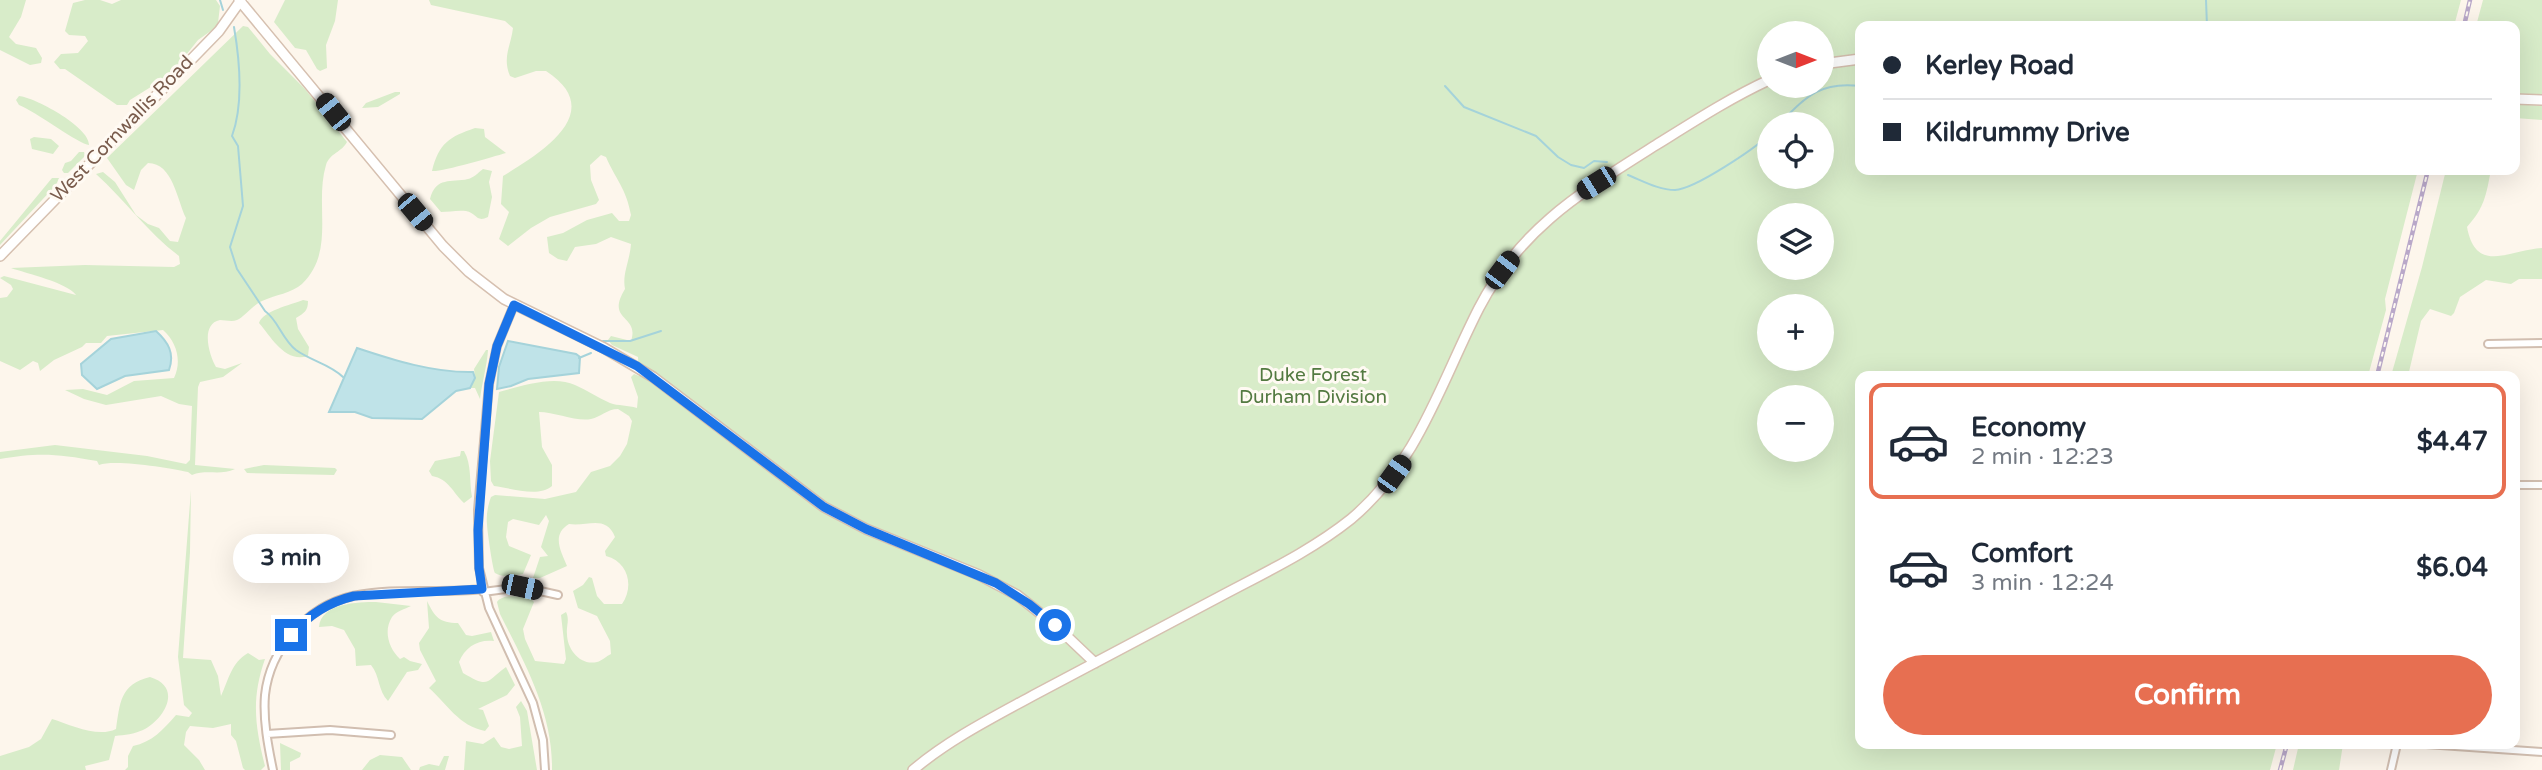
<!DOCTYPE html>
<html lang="en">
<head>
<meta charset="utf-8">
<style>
  body { margin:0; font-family:"Varela Round",sans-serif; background:#f2f2f3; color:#1f2937; height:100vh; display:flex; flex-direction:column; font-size:26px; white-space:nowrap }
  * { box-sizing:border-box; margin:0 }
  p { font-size:23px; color:#747a83 }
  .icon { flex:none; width:38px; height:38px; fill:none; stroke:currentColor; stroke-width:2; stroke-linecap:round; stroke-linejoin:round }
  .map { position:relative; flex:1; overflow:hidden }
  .details { position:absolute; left:1855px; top:371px; width:665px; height:378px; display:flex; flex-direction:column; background:#fff; border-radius:14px; box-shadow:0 7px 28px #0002 }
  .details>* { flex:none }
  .top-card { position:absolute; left:1855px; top:21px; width:665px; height:154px; border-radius:14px; box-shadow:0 7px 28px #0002; display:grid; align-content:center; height:154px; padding:0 28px; background:#fff }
  .needle { width:46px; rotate:90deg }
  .buttons { position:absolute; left:1757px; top:21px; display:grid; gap:14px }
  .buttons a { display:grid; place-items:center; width:77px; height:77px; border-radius:50%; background:#fff; box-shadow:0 7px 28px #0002; font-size:35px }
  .end { position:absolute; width:32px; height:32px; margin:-16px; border:9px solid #1a73e8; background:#fff; box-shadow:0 0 0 4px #fff }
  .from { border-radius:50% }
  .bubble { position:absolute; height:49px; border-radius:24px; background:#fff; box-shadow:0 7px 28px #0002; font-size:23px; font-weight:700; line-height:49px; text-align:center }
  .car { position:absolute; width:21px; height:42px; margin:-21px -10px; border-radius:9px; box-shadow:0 0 5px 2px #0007; background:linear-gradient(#222 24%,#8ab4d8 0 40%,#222 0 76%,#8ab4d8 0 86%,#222 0) }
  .top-card b { display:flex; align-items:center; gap:24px; height:66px; font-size:26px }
  .top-card b+b { border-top:2px solid #e0e1e3 }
  .top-card i { width:18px; height:18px; background:#1f2937 }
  ul { padding:12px 0 0; list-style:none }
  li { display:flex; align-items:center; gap:21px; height:116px; margin:0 14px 10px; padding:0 14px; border:4px solid transparent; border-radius:14px }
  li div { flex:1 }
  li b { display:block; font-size:26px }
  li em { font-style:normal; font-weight:700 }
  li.active { border-color:#e76f51 }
  li>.icon { width:63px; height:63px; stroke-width:1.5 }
  .primary-button { display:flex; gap:14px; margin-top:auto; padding:14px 28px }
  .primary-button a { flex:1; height:80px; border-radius:42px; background:#e76f51; color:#fff; font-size:28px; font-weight:700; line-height:80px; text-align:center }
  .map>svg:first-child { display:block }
</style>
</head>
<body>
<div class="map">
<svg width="2542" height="770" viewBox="0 0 2542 770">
  <rect width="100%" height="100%" fill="#fdf6ec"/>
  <!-- green -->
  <path fill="#d8ecc9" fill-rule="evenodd" d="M 0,0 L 26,0 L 21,17 L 9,37 L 16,44 L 36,48 L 42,58 L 41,63 L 30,65 L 0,50 Z
    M 100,0 L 112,4 L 121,0 L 216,0 L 220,6 L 218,23 L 215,28 L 198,40 L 170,75 L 130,100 L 127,105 L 117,105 L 65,69 L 60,69 L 54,62 L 61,54 L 78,53 L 88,41 L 85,36 L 69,35 L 65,31 L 73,3 L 85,0 Z
    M 285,0 L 338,0 L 335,21 L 326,45 L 327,68 L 320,71 L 317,69 L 306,50 L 295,48 L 274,22 Z
    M 429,0 L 2461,0 L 2454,26 L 1860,26 L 1860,170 L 2418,170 L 2385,299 L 2386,310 L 2368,376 L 1860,376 L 1860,744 L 2277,744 L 2270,770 L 552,770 C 553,713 525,664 500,614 L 497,602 C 502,594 521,596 530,598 L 534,602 L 523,629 L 525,639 L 535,661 L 564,664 L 566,659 L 561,615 L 566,612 C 570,620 566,626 567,634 C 567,649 580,666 597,662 C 602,661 606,656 611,654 L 610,641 L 597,616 L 578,608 L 573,591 L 583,585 L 589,577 L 592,578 L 597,596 L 604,604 L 622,604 C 634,587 629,562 606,556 L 605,551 L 615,537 C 606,514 587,527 569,524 C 551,535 561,551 567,566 L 540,578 L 533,578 L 540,557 L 548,556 L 541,547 L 549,521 L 546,515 L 539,525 L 513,519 L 508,522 L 506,537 L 509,546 L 531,555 L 523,574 C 515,575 502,578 495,573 C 493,571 487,530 487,524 C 486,515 488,505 491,497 L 495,495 L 545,499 L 576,492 L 591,472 L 610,466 L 620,456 L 627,444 L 632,421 L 629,416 L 618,409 C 607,409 601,417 591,419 C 577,422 555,412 539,412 L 542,447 L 552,465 L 552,486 C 538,498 512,488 494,486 L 491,481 L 490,461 L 499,392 C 521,386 554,375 575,385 C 587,390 598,398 610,403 C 618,406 628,405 637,408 L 638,397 L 631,377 L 634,374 L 639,376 L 638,357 L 612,345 L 608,340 L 611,336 L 631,341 C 640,314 605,322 625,289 C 622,274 630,260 631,244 L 611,237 L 596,244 L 575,247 L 567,261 L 558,259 L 549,253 L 547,237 L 563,233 L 587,220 L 612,213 L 619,221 L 629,221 L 631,215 C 626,188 616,180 606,157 L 601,155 L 590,165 L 591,180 L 599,200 L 596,204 L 550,217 L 531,228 L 508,246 L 499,239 L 509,212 L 501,204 L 503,176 C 540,153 609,112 546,71 L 536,71 L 515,78 L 510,76 C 502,57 511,46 513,28 L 505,21 L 431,5 ZM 1769,33 L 1822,33 L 1822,86 L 1769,86 ZM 1769,124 L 1822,124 L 1822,177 L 1769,177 ZM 1769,215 L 1822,215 L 1822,268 L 1769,268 ZM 1769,306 L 1822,306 L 1822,359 L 1769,359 ZM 1769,397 L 1822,397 L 1822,450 L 1769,450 Z
    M 2483,0 L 2542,0 L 2542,95 L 2515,94 L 2515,26 L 2476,26 Z
    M 243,26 L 248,27 L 270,54 L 305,89 L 347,142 C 342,152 330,153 326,165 C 314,205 336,251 302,284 C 292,293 275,295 262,301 C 253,305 244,317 237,320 C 232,322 225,320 220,320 C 200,324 209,355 216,367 L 225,369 L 242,363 L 223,377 L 200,382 L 198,387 L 195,465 L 235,469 C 221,476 206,469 192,475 L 188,472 C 169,468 115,459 99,465 L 97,461 C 59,454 38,452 0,459 L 0,452 L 55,445 L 147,456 L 186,464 L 190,460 L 192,406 L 179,404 L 161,396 L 106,405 L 84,399 L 65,390 L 83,389 L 107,395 L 134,381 L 174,378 C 182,362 177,342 163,330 L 107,336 L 101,343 L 86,343 L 82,347 L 54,360 L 40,371 L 38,363 L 33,361 L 20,370 L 0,361 L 0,298 L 7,297 L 13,289 L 11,285 L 0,278 L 4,276 L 76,295 C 66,282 28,274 11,268 L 85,265 L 174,267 L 180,264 L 179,256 C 147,232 125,200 96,174 L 103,172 L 115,182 L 136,215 L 148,224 L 159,228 L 170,241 L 178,242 L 186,218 C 177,200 173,163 148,163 L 141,170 L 134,190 L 126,185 L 107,158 Z
    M 395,92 L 400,92 L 400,94 L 378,107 L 362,108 L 366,103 Z
    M 19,96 C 34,97 90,127 89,145 C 80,145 35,111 19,105 L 16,100 Z
    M 2515,104 L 2542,106 L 2542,120 L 2515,118 Z
    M 475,128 L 484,129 L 485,137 L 506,153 C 492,157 442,172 432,171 C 439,143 449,137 475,128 Z
    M 34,137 L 51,139 L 59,146 L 53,154 L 32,149 L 30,139 Z
    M 79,152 L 84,152 L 85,156 L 68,173 L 64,173 L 62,170 L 65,163 L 71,161 Z
    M 483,169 L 492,171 L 489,182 L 492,197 L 488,217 C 476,223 477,213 466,211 C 458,210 448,212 441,212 L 430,199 C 436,176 451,183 468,179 C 473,178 478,173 483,169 Z
    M 2446,170 L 2491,170 C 2486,195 2485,207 2467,227 C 2476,275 2509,250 2542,248 L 2542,279 L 2519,279 L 2511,284 L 2486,280 L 2460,297 L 2454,313 L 2451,316 L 2430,309 L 2421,321 L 2408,376 L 2391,376 L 2422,267 Z
    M 52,178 L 59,178 L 56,185 L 0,245 L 0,241 Z
    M 303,300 L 308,301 C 308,311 304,313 296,318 L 298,329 L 309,347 L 308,356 C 285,363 272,338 259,323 C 263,311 290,305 303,300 Z
    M 486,350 L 488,350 C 487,366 482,383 480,399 L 475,388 L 470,388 L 475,378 L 474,369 Z
    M 461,451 L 464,451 C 472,465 469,481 472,497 L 464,503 C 453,493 449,479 432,476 L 429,471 L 435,461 L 460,456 Z
    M 264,465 L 335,468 L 337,470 L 334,475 L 247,473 L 244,469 Z
    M 191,490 L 190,552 L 183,658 L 211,660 L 218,676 L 221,696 C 229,679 231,663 248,653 L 259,660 L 265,659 C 251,699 255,726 265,766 L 261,770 L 245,770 L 243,768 L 236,741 L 231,735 L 231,724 L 213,728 L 190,726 L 186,732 L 184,745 L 199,760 L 205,770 L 125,770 L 128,767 L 128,756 L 133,746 C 152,742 163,730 176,715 L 189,717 L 192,713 L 184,705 L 178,657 Z
    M 427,601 C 435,617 439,623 458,623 L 466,635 L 472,636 L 491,632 L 494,641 C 478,639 465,647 459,662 L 463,673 C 490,689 485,682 506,667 L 515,685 L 507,695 L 478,709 L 483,710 L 489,726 L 485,731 C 459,726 447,704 429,688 L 436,681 L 420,650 L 419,643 L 429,628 Z
    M 376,602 L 411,606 C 405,609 396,611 392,617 C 383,631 389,649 400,659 L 404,657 L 410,661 L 422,664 L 418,670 L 407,672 L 388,701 C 378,691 380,676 371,665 L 356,666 L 355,649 L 344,630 L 332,626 L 319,627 C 321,603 358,602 376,602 Z
    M 150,677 C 183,687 165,719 143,730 C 134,734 125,735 115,736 L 109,760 L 85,766 L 86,770 L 0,770 L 0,756 L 29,747 L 41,739 L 52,719 C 71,725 98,738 116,729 C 120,703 120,684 150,677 Z
    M 521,701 L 527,711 L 537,770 L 464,770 L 466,741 L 483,744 L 494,737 L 501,747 L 509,749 L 522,746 L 520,717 L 516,707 Z
    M 280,743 L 301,753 L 300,757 L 290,762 L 290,770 L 281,770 Z
    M 2299,744 L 2343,744 L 2339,770 L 2293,770 Z
    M 380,755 L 402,757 L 411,770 L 362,770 L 370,760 Z
    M 444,756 L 449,756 L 445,770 L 419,770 L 420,767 L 429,764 L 439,766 Z"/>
  <!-- water -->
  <path fill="#bfe3e8" stroke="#a5d3da" stroke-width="2" d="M 156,331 C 168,342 175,353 169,370 L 125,376 L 97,389 L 82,375 L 81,364 L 111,339 Z
    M 508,341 L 576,354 L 580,357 L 579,373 L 528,379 L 511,386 L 497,389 L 499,367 Z
    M 357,348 C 393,360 434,373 473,372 L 475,378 L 470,388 L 456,391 L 422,419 L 372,418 L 355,412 L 329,412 Z"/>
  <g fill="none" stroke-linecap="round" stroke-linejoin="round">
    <!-- stream -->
    <path stroke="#a5d3da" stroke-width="2" d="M 220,0 L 223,10
      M 2206,0 L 2207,26
      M 234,27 C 240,62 244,103 232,136 L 238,146 L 243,206 L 230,247 L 237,269 L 265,311 C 278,320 282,339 296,350 C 311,361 330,364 343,377
      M 1445,86 L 1464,107 L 1536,136 L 1558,157 L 1571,165 L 1584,168 L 1594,161 L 1607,162
      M 1779,124 C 1806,97 1820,81 1860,86
      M 1628,175 C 1643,181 1659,190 1675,190 C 1695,189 1754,149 1769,135
      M 603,341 L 630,341 L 661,331
      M 579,358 L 591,353"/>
    <!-- street casing -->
    <g stroke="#d1beb0" stroke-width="10">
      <path id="street" d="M 514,305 L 497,346 L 489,384 L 478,510 L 479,568 L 489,608 L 533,703 L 543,740 L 545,770
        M 2488,344 L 2542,343
        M 2515,485 L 2542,485
        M 483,592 L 522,587 L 558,595
        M 267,734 L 330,730 L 391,735
        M 2426,744 L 2542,752
        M 273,770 C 268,746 263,720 265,695 C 270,649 307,606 353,596 C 395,587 440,594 482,589
        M 2391,770 L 2397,744"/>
    </g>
    <!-- secondary casing -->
    <g stroke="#d6c0b0" stroke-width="12">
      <path id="secondary" d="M 239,0 L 443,246 L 469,272 L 504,299 L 604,348 L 653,377 L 824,507 L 866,529 L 979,575 L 1017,595 L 1055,625 L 1095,663
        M 1822,64 L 1860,59
        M 2515,99 L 2542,100
        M 0,256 L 219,31 L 241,0
        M 913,770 C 950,739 992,718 1034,695 C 1095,663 1157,630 1219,597 C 1264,573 1311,551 1351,519 C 1418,463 1441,382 1479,308 C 1521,227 1582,192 1656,145 C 1693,122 1730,98 1769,80"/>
    </g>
    <!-- street -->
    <use href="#street" stroke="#fff" stroke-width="6"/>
    <!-- secondary -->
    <use href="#secondary" stroke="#fff" stroke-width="9"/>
    <!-- rail casing -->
    <g stroke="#b9a8c9" stroke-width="4.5">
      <path id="rail" d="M 2464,26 L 2470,0
        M 2377,376 L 2428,170
        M 2280,770 L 2287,744"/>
    </g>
    <!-- rail -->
    <use href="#rail" stroke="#fffaf3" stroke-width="2" stroke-dasharray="5" stroke-linecap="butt"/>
  </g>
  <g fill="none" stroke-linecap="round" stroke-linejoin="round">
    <!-- route -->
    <path stroke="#1a73e8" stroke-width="9" d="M 291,635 C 307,616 329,602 354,596 L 482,589 L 479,568 L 478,530 L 489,384 L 497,346 L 514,305 L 637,366 L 824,507 L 866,529 L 996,583 L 1029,604 L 1055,625"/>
  </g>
  <g text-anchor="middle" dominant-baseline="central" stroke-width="6" stroke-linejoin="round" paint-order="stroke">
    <!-- street labels -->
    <g font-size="19" fill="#7a5c4d" stroke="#fffaf3">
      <text transform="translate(122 129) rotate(-46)">West Cornwallis Road</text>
    </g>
    <!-- park labels -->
    <g font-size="19" fill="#537a41" stroke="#fffaf3">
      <text x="1313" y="375">Duke Forest<tspan x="1313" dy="22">Durham Division</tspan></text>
    </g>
  </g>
</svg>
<div class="buttons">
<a><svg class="needle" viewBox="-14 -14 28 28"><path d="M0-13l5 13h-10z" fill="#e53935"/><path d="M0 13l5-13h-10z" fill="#747a83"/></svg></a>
<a><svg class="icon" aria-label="locate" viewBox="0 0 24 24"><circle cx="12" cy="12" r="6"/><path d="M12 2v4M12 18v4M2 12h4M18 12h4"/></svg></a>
<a><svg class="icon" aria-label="layers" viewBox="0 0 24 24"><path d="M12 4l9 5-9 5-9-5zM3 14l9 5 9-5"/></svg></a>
<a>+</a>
<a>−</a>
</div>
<i class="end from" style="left:1055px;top:625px"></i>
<i class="end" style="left:291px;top:635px"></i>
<div class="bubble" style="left:233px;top:534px;width:116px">3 min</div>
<i class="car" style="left:333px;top:112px;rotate:321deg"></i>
<i class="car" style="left:1596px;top:183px;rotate:238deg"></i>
<i class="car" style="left:415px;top:212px;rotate:140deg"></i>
<i class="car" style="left:1502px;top:270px;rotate:37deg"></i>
<i class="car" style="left:1394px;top:474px;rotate:36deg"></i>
<i class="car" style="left:522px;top:587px;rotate:102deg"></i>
<div class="top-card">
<b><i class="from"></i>Kerley Road</b>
<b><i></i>Kildrummy Drive</b>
</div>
<section class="details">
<ul>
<li class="active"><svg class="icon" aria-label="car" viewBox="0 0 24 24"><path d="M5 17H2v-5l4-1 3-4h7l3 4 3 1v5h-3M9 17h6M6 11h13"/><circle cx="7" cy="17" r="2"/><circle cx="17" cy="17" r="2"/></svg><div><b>Economy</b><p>2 min · 12:23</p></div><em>$4.47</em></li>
<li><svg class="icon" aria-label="car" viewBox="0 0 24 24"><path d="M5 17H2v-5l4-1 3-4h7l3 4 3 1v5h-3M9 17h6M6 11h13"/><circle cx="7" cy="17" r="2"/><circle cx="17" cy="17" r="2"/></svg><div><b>Comfort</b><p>3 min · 12:24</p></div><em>$6.04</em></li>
</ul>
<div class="primary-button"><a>Confirm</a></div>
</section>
</div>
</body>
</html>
